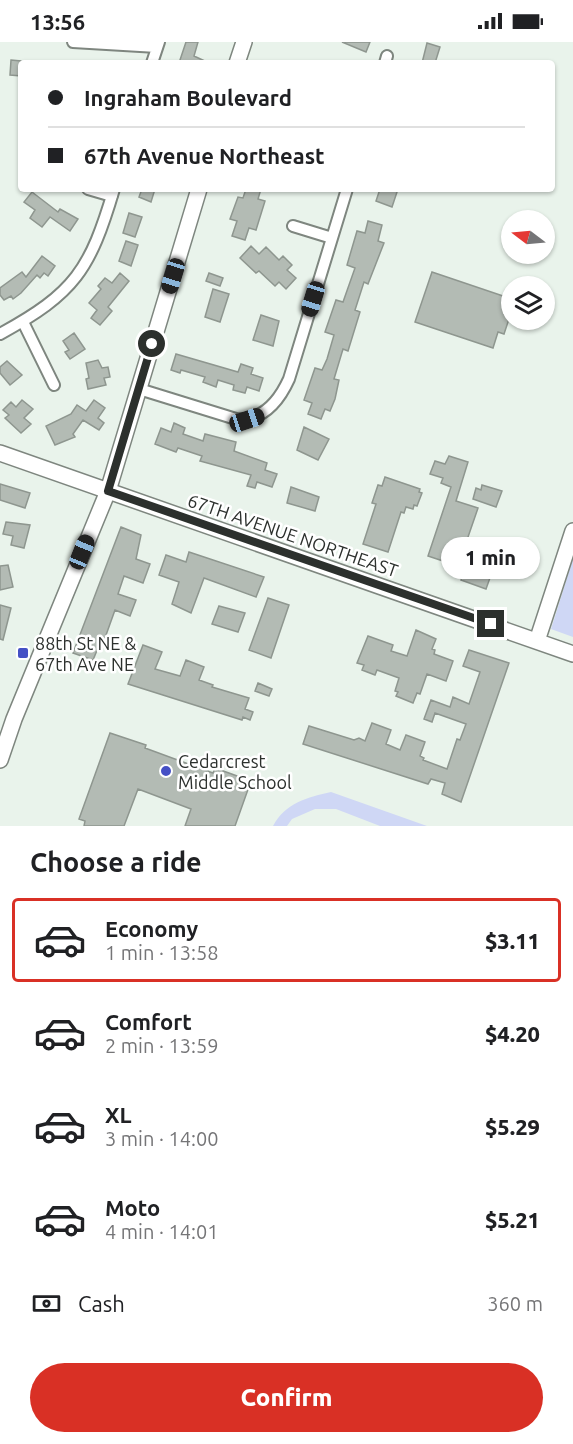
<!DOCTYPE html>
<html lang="en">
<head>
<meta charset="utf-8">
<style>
  body { margin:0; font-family:Ubuntu,sans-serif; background:#f2f2f2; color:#202124; height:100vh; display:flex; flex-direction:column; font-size:22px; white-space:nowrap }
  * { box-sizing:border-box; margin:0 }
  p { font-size:20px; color:#757577 }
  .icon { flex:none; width:33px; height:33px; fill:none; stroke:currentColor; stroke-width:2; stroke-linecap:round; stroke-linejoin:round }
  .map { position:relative; height:784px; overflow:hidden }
  .panel { display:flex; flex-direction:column; background:#fff; flex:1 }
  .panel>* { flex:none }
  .hud { position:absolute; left:18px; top:18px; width:537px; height:132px; border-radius:6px; box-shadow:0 2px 4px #0004; display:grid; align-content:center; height:132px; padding:0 30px; background:#fff }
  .needle { width:39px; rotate:286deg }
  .fabs { position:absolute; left:501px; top:168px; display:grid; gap:12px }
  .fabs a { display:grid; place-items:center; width:54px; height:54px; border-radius:50%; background:#fff; box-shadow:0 2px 4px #0004; font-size:30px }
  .end { position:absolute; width:27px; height:27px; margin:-14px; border:8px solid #2c302d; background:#fff; box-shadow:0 0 0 3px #fff }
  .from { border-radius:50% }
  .bubble { position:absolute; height:42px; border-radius:21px; background:#fff; box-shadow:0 2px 4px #0004; font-size:20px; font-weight:800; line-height:42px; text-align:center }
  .car { position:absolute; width:18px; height:36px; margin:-18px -9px; border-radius:8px; box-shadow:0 0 4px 2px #0007; background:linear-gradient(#222 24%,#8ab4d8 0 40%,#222 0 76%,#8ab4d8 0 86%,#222 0) }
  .hud b { display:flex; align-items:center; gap:21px; height:57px; font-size:22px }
  .hud b+b { border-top:2px solid #e0e0e0 }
  .hud i { width:15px; height:15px; background:#202124 }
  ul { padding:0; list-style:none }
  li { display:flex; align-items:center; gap:18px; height:84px; margin:0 12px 9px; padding:0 18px; border:3px solid transparent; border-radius:6px }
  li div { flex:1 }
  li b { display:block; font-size:22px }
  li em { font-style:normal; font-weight:800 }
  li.on { border-color:#d93025 }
  li>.icon { width:54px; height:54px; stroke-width:1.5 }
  h2 { padding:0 30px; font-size:27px; line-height:72px }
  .pay { display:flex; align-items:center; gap:15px; height:66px; padding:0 30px; font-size:22px }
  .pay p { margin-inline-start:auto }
  .action { display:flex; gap:12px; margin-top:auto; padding:12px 30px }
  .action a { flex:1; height:69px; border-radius:36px; background:#d93025; color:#fff; font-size:24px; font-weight:800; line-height:69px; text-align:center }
  .status { display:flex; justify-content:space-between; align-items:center; height:42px; padding:0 30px; background:#fff; direction:ltr }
  .status svg { height:16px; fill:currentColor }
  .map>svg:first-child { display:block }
</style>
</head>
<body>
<div class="status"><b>13:56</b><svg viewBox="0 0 49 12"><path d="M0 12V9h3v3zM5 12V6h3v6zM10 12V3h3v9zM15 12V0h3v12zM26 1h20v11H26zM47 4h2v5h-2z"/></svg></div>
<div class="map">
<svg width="573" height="784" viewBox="0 0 573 784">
  <rect width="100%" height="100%" fill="#e9f3eb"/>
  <!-- green -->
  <path fill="#cfd7f5" d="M 573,517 L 573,595 L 551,587 Z
    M 331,750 L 427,784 L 380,784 L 336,767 L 315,767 L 292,777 L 287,784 L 273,784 C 285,761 308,755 331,750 Z"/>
  <!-- building -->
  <path fill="#b3bbb4" stroke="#8e968f" stroke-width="1.5" d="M 186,0 L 198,0 L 194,14 L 209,21 L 179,21 Z
    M 342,0 L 370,0 L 366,10 Z
    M 427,1 L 440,5 L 435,21 L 422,21 Z
    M 11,18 L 21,19 L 21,34 L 10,33 Z
    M 142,147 L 155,147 L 151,160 L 139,155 Z
    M 246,147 L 261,147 L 258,157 L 265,159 L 256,188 L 249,186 L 245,198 L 232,194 L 237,179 L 230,177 L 238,155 L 243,156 Z
    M 380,147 L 398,147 L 392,165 L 376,159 Z
    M 32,150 L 58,170 L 60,167 L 78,177 L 70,189 L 50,175 L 42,185 L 30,176 L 35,168 L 24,160 Z
    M 129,171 L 142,175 L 135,195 L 123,191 Z
    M 368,179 L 382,183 L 378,199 L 384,201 L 368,242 L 364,240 L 355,268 L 360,270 L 348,309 L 343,307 L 334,337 L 339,338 L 335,357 L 330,369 L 325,367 L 321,377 L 308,372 L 312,361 L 304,358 L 315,326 L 322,328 L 327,317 L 334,293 L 325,290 L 336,258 L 343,260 L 355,226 L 347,223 L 357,189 L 365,191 Z
    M 126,199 L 138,203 L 131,224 L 119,219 Z
    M 251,204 L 259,212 L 266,205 L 279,218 L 283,214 L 292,223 L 287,228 L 296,236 L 286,247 L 279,240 L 275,244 L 259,229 L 256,231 L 240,216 Z
    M 42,214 L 55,224 L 48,234 L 44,231 L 40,236 L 37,233 L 21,251 L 13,257 L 11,254 L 4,258 L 0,253 L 0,246 L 22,230 L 26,235 Z
    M 432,230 L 509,256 L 504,272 L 510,274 L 504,292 L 498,290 L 493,306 L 415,280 Z
    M 120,231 L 129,239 L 108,265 L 112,269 L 100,283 L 91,276 L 97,268 L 89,261 L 101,247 L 98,244 L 105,236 L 112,241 Z
    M 209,231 L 223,236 L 220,244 L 206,239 Z
    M 213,247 L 229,252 L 220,280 L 205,275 Z
    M 261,273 L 279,279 L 273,304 L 253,298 Z
    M 74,291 L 85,307 L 70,317 L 65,310 L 69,308 L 63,299 Z
    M 176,312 L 238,330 L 241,322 L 253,326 L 251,332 L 263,336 L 259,349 L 247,345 L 245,351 L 233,348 L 234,343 L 218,338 L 216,345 L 203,340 L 205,335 L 181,328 L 180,331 L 171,328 Z
    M 98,318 L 102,326 L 108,325 L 110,335 L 104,336 L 106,343 L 88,347 L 86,337 L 89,336 L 86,321 Z
    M 7,319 L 22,333 L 10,343 L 0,331 L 0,325 Z
    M 22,358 L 33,367 L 24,376 L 31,382 L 21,391 L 5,376 L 9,373 L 3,368 L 11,360 L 16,365 Z
    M 94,358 L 105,366 L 98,376 L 104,381 L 99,388 L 83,378 L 73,392 L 75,395 L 55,403 L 46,384 L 71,372 L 77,363 L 86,369 Z
    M 174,381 L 185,386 L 183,392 L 203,399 L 205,392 L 236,400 L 234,409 L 267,421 L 265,428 L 277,432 L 272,445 L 257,440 L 255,446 L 247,444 L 251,433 L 200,419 L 202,414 L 178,406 L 176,410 L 155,402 L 161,386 L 171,390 Z
    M 304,385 L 329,397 L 318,418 L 297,408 Z
    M 449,414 L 468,420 L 456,459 L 478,466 L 458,524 L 428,514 L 451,445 L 441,441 L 443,436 L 430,432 L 435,419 L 445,422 Z
    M 385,435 L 420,447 L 419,450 L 422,451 L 417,464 L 414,463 L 413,467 L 406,465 L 404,471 L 401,470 L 388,510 L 363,502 L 376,462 L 372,461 L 378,443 L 382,444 Z
    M 0,442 L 30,451 L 25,466 L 0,458 Z
    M 482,443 L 502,449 L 496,465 L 473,457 L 476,446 L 481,448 Z
    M 291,445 L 319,455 L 315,469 L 287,461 Z
    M 6,480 L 30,483 L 24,506 L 11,503 L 13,494 L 3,492 Z
    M 121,485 L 141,493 L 136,517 L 150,522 L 143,541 L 124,534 L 118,552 L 136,558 L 130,574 L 115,568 L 101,607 L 98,606 L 93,618 L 73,611 Z
    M 189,510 L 264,535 L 256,555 L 204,536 L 191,571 L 172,562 L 179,540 L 159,533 L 166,513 L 186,520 Z
    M 8,523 L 13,545 L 0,548 L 0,524 Z
    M 466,524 L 491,533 L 486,547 L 461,538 Z
    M 268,556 L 289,563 L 271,616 L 249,608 Z
    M 0,563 L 11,566 L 3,598 L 0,597 Z
    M 219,564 L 245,571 L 238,590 L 212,582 Z
    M 416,588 L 436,597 L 432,607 L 435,608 L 434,612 L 453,619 L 446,639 L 427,632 L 420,652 L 417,651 L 413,661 L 396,654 L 398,650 L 395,649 L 399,636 L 377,628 L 375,633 L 362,628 L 364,623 L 357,621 L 368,594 L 393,603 L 391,609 L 407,614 Z
    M 143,603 L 162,610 L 155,627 L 180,634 L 186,618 L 204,625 L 199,638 L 213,643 L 212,645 L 249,656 L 245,667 L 253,670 L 250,678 L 243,675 L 242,678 L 128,642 Z
    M 469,608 L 509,621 L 461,760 L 442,752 L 445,741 L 431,737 L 428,742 L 303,702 L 309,684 L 354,698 L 359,696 L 365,699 L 372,681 L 391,688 L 386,702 L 400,708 L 406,693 L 425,700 L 420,714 L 424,716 L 423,718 L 447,727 L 457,697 L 460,698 L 466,682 L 435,671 L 432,680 L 424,677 L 431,658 L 450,665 L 453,655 L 469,662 L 480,630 L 463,624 Z
    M 258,641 L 272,647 L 269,654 L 255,649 Z
    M 110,691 L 146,703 L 145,706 L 213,731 L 215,726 L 251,739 L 235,784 L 185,784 L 191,767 L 138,747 L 124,784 L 84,784 L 85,779 L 79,777 Z"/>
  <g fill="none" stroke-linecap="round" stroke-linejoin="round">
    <!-- street casing -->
    <g stroke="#7e867f" stroke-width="14">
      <path id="street" d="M 73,0 L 157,5
        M 152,21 L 159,0
        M 385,21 L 387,14
        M 88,147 L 112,154
        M 293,184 L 332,196
        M 23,280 L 54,343
        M 0,292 C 75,251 90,228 114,147
        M 139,347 L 236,377 C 263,379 279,359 289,337 L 347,147"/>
    </g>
    <!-- secondary casing -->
    <g stroke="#7e867f" stroke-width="18">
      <path id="secondary" d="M 237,21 L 244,0
        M 0,411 L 573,612
        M 537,599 L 573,489
        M 0,718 L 14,677 L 108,449 L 199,147"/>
    </g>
    <!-- street -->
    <use href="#street" stroke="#fff" stroke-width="10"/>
    <!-- secondary -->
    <use href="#secondary" stroke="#fff" stroke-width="15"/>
  </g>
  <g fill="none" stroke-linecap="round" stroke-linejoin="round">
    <!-- route -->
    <path stroke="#2c302d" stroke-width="8" d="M 152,302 L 108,449 L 491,582"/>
  </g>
  <!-- markers -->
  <g fill="#4550c5" stroke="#fff" stroke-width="2">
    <rect x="17" y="605" width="12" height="12" rx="3"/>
    <circle cx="166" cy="729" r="6"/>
  </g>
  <g text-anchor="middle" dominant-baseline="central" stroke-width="5" stroke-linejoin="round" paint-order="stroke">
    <!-- street labels -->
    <g font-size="18" fill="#2c302d" stroke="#fff">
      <text transform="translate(293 493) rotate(19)">67TH AVENUE NORTHEAST</text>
    </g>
    <!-- poi labels -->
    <g font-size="18" fill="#2c302d" stroke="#fff" text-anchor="start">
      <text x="35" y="601">88th St NE &amp;<tspan x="35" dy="21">67th Ave NE</tspan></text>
      <text x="178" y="719">Cedarcrest<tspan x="178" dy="21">Middle School</tspan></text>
    </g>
  </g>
</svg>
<div class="fabs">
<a><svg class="needle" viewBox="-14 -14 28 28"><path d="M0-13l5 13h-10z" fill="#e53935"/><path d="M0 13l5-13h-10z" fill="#757577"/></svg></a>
<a><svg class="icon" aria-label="layers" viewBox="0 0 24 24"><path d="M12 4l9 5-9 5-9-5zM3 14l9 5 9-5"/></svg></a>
</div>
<i class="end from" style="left:152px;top:302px"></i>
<i class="end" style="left:491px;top:582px"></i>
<div class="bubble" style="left:441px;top:495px;width:99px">1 min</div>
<i class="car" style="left:173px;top:234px;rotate:197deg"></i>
<i class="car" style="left:313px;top:257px;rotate:197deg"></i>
<i class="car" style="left:247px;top:378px;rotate:72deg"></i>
<i class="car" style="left:82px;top:510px;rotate:22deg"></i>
<div class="hud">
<b><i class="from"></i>Ingraham Boulevard</b>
<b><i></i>67th Avenue Northeast</b>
</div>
</div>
<section class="panel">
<h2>Choose a ride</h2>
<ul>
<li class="on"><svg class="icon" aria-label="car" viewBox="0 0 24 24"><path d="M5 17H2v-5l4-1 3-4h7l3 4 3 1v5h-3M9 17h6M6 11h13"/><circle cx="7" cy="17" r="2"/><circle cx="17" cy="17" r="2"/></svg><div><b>Economy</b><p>1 min · 13:58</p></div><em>$3.11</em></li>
<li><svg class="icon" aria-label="car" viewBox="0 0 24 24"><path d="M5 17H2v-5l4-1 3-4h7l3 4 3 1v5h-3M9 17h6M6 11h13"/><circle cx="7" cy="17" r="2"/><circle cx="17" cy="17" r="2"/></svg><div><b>Comfort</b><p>2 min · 13:59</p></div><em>$4.20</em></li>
<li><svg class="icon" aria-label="car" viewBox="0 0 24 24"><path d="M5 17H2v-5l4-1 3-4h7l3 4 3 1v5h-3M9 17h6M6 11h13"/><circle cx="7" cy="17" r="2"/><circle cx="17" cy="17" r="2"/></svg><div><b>XL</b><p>3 min · 14:00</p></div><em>$5.29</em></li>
<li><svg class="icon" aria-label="car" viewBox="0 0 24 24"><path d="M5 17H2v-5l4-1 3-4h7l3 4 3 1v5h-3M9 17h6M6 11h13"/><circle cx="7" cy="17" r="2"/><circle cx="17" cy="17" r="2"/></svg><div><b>Moto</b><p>4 min · 14:01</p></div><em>$5.21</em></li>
</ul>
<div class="pay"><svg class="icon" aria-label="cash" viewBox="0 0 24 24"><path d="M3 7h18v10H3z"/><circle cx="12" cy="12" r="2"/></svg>Cash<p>360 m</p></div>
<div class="action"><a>Confirm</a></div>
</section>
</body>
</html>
